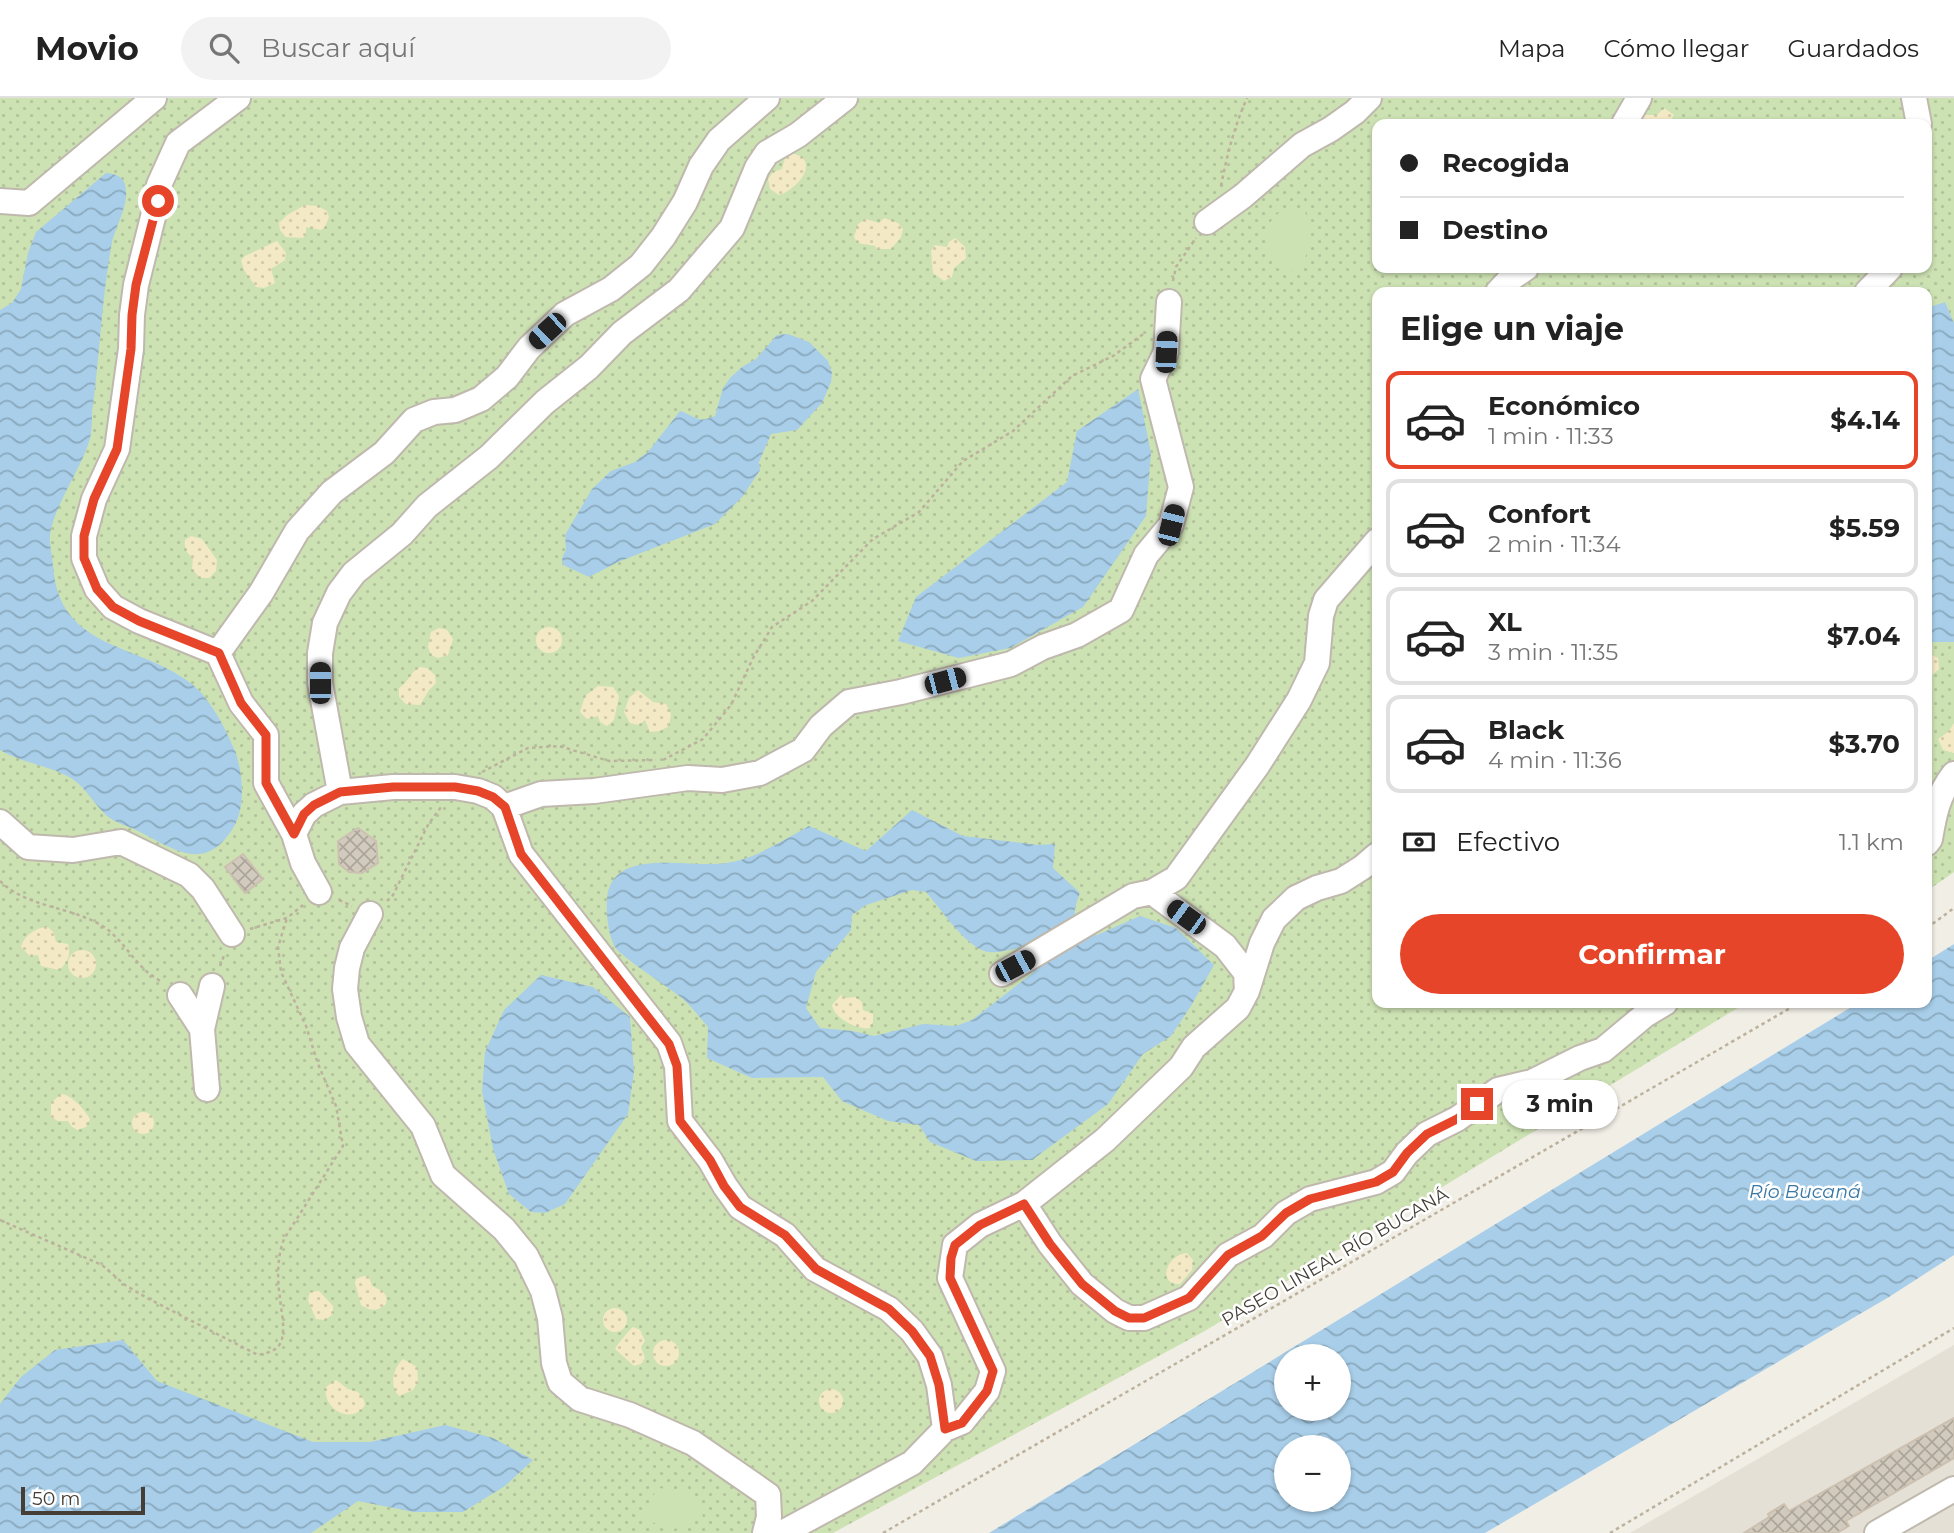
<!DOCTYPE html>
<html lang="es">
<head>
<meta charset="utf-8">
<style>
  body { margin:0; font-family:Montserrat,sans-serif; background:#f2f2f2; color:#222; height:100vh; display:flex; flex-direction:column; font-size:26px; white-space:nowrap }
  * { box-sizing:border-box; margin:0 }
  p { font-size:23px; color:#767676 }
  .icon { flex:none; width:38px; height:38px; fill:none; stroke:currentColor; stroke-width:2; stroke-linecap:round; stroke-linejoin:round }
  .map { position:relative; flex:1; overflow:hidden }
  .sheet { position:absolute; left:1372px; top:189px; width:560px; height:721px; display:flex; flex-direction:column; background:#fff; border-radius:14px; box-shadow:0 2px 5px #0004 }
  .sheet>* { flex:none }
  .banner { position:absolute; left:1372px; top:21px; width:560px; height:154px; border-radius:14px; box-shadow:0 2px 5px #0004; display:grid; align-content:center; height:154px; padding:0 28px; background:#fff }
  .buttons { position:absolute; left:1274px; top:1246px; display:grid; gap:14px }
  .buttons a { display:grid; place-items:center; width:77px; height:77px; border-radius:50%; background:#fff; box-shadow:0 2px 5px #0004; font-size:35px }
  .scale { position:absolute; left:21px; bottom:18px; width:124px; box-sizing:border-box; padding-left:7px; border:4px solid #443e36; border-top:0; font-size:19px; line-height:24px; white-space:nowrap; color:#443e36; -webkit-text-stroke:5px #fff; paint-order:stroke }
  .end { position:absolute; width:32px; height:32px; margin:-16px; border:9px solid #e64529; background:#fff; box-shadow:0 0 0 4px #fff }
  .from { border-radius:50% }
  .bubble { position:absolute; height:49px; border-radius:24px; background:#fff; box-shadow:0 2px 5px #0004; font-size:23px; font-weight:700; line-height:49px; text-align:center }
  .car { position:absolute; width:21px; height:42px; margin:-21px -10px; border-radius:9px; box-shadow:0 0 5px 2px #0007; background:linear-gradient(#222 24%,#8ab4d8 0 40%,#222 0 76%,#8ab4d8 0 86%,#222 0) }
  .banner b { display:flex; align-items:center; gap:24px; height:66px; font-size:26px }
  .banner b+b { border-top:2px solid #e0e0e0 }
  .banner i { width:18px; height:18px; background:#222 }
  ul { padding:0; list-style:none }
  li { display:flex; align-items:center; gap:21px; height:98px; margin:0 14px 10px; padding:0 14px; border:4px solid #e0e0e0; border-radius:14px }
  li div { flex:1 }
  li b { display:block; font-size:26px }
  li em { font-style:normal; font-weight:700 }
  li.on { border-color:#e64529 }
  li>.icon { width:63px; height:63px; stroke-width:1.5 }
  h2 { padding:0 28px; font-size:32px; line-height:84px }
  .pay { display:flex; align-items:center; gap:18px; height:77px; padding:0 28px; font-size:26px }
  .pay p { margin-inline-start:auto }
  .cta { display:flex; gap:14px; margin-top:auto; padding:14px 28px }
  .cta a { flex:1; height:80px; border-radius:42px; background:#e64529; color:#fff; font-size:28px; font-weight:700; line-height:80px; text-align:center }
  header { display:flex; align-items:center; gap:42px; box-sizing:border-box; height:98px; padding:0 35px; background:#fff; border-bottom:2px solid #e0e0e0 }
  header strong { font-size:33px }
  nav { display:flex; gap:38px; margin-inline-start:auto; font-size:24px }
  .search { width:490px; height:63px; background:#f2f2f2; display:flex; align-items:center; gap:18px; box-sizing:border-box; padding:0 24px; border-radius:38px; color:#767676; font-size:26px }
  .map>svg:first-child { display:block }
</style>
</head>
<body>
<header>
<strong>Movio</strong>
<div class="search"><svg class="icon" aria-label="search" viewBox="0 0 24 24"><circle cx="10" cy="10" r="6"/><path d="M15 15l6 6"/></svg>Buscar aquí</div>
<nav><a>Mapa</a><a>Cómo llegar</a><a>Guardados</a></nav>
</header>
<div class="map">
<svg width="1954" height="1435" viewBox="0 0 1954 1435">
  <defs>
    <pattern id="grass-dots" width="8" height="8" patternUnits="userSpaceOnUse" patternTransform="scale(1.75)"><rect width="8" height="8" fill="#cde2b3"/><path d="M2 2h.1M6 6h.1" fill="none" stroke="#b1c39b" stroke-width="1.8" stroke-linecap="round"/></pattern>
    <pattern id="sand-dots" width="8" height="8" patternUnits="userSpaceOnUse" patternTransform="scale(1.75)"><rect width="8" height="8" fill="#f3e9c5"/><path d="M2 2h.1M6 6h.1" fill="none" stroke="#d2c9aa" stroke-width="1.8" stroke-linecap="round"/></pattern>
    <pattern id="water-waves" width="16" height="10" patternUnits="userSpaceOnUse" patternTransform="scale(1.75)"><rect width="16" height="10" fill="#a8cee9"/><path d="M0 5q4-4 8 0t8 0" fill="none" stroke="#8aa9be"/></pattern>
    <pattern id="building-cross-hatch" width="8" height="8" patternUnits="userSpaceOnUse" patternTransform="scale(1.75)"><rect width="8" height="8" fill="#d2cabd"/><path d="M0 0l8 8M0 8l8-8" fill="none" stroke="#aca59a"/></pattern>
  </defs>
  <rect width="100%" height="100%" fill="#f1eee6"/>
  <!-- residential -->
  <path fill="#e5e0d5" d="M 1954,1247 L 1954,1435 L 1630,1435 Z"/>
  <!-- grass -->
  <path fill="url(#grass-dots)" fill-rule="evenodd" d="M 0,0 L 1954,0 L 1954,774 L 1927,793 L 1927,194 L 1377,194 L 1377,905 L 1746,905 L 1203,1234 L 833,1435 L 0,1435 ZM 1377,26 L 1927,26 L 1927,170 L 1377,170 Z"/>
  <!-- sand -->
  <path fill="url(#sand-dots)" d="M 1664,10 L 1674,17 L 1668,26 L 1639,26 L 1643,17 L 1657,17 Z
    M 789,55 C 823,59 799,91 779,97 L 770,91 L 768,81 L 773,74 L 782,71 L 786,57 Z
    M 305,107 L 318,108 L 327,113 L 329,119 L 325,129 L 321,132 L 306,129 L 306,136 L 303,140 L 286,139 L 280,132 L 279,125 L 287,117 Z
    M 884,120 L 898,125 L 903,131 L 901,139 L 891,151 L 877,151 L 875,148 C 866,145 859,149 854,139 L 858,126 L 866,121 L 879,125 Z
    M 955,140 L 965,149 L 966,160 L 954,170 L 952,179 L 944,183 L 933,175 L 931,153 L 935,147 L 947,149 L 949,144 Z
    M 277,143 L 286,155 L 285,162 L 271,171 L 275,185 L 264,190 L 256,189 L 244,172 L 241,162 L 245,158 Z
    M 191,438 L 202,441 L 217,462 L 216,473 L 209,480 L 200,480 L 192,471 L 193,460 C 187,455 184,451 185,442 Z
    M536 542a13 13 0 1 1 26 0a13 13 0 1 1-26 0Z
    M 439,530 L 447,532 L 453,541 L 448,557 L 438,560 L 431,557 L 428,549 L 431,534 Z
    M 1927,555 L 1938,560 L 1939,571 L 1932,577 L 1927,577 Z
    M 420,569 L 427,570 L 435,577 L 436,585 L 429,592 L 420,607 L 406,606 L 399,599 L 399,590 C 409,584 410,574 420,569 Z
    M 598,588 L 613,589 L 619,598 L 614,622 L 607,628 L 600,624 L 598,618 L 587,621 L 580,614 L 585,598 Z
    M 638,592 L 653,604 L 666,606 L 671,616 L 669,628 L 660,633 L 650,634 L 645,622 L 639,627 L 630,625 L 624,614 L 629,600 Z
    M 1954,625 L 1954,655 L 1943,652 L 1938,641 L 1948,634 Z
    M 48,829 L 54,835 L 56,844 L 68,846 C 71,856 68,865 59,872 L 41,868 L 38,857 L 30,858 L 21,849 C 24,838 36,829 48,829 Z
    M68 866a14 14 0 1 1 28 0a14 14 0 1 1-28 0Z
    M 841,897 L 846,900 L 855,899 L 862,904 L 863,912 L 873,916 L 873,924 L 870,930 C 857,932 834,920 832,907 Z
    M 61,996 C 71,996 85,1012 90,1021 L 86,1029 L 77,1032 L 71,1028 L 68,1023 L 58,1023 L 51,1019 L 51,1005 Z
    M132 1025a11 11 0 1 1 22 0a11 11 0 1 1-22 0Z
    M 1187,1155 L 1193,1162 L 1192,1172 L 1180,1186 C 1156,1187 1167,1156 1187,1155 Z
    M 364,1178 L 369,1179 L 372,1188 C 380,1192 389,1194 386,1206 C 378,1213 371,1214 361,1207 L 355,1185 L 356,1181 Z
    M 319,1193 L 333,1208 L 333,1216 L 325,1222 L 316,1221 L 308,1202 L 310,1194 Z
    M603 1222a12 12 0 1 1 24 0a12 12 0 1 1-24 0Z
    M 633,1229 L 640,1232 L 645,1243 L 641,1249 L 645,1260 L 641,1266 L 634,1268 L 615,1251 C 617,1247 629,1232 633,1229 Z
    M653 1255a13 13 0 1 1 26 0a13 13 0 1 1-26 0Z
    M 403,1261 L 417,1269 L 418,1283 L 413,1292 L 399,1298 C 389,1288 393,1270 403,1261 Z
    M 336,1282 L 348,1291 L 358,1294 L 364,1302 L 365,1307 C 352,1328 322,1311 326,1289 Z
    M819 1303a12 12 0 1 1 24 0a12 12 0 1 1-24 0Z"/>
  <!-- garden -->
  <path fill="#cde2b3" d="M 1286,110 L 1304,112 C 1314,132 1313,165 1289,174 L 1275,169 C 1264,143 1260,126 1286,110 Z
    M 658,1390 L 693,1394 L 703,1419 C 674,1435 669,1435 641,1417 Z"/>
  <!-- water -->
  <path fill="url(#water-waves)" fill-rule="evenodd" d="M 106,75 C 118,76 126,80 126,94 C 127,110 116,128 112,144 C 102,198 100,253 93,307 C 91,319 93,333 89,344 C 79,374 59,400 51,431 C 48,442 52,456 53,468 C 59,554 140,544 193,587 C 211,602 226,631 235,653 C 243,674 246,711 233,730 C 205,776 174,751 138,733 C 129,728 118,726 110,720 C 94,708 86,688 69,679 C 47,667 22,665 0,652 L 0,212 L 12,205 L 21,191 L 28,155 L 36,134 Z
    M 1945,204 L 1954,225 L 1954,544 L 1927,544 L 1927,210 Z
    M 788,236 L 809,244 L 828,263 L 832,275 L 831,284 L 822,305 L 797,332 L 771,336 L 759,364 L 760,372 L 743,398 L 715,426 L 618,464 L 589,479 L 563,467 L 562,460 L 566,452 L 565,437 L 592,391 L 611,373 L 635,364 L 648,354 L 680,313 C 696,318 697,326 715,318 L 723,290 L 730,280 L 742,269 L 756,261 L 777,237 Z
    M 1138,291 L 1151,355 L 1146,418 L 1083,509 L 1010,550 L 959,560 L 898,543 L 916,499 L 1067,384 L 1077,333 Z
    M 912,712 L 963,738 L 1038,747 L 1055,746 L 1053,770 L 1080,795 C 1073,813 1072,822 1083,838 L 1097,837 L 1140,818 L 1176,830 L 1214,867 L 1191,908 L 1171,938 L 1143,956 L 1108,1006 L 1032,1062 L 976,1063 L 930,1044 L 919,1027 L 888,1023 L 842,1003 L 823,979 L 752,980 L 707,960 L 708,929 C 700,920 692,909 683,901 C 671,891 620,858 615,849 C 608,837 606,815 607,801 C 611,747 690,771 726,765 C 756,761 783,742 809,728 L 866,753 ZM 912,792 L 926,794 C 940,810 964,846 984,853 C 995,857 1011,851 1023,849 L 1034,874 L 972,922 L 956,928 L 923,926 L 874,938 L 853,933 L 820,930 L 806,910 L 816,874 L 851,832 L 852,817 L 866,807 Z
    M 1954,846 L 1954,1157 L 1889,1199 L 1485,1435 L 989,1435 L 1858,905 L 1927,905 L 1927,863 ZM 1339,1258 L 1339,1311 L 1286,1311 L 1286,1258 ZM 1339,1349 L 1339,1402 L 1286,1402 L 1286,1349 Z
    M 541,877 L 593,889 L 630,919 L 634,974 L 628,1016 L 565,1106 L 545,1115 L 531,1114 L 509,1096 L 493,1051 L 482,993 L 485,954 L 504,912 Z
    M 123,1242 L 157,1283 L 313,1344 L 370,1344 L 445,1327 L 493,1340 L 533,1362 L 505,1388 L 463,1414 L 414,1414 L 358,1403 L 311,1435 L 0,1435 L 0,1306 L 21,1279 L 55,1252 Z"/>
  <!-- building -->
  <path fill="url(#building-cross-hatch)" stroke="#ccc1b1" stroke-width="2" d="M 358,730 L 376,743 L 378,765 L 362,775 L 349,774 L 339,766 L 338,743 Z
    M 243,756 L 263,781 L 245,795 L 225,769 Z
    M 1954,1320 L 1954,1360 L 1846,1423 L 1849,1428 L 1837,1435 L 1744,1435 L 1769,1419 L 1768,1416 L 1784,1406 L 1789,1413 Z"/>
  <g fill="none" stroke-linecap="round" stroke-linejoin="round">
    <!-- minor casing -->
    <g stroke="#bfb8ad" stroke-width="28">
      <path id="minor" d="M 238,0 L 178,45 L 159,87 L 157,103 L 136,187 L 132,217 L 131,251 L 117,351 L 94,401 L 84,438 L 84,460 L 97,491 L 113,509 L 139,523 L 218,555 L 241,605 L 266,637 L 266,685 L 294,736
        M 1914,0 L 1919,26
        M 1624,26 L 1639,0
        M 0,103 L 29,105 L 154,0
        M 1207,124 L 1243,98 L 1302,47 L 1331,31 L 1355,14 L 1369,0
        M 1498,194 L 1510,181 L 1526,170
        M 1867,194 L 1890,170
        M 218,555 L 261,495 L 297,433 L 332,394 L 384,355 L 414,322 L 434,314 L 455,312 L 481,301 L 507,279 L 529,250 L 565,216 L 611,191 L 641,167 L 663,139 L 685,104 L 701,68 L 719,42 L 767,0
        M 340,694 L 320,585 L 320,555 L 325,525 L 339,495 L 354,475 L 402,436 L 427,408 L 489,359 L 545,304 L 589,269 L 622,235 L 679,192 L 732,130 L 757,70 L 767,55 L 798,37 L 845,0
        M 504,709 L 541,696 L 594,693 L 688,680 L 722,682 L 760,675 L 803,652 L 821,628 L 849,604 L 901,594 L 1011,566 L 1043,549 L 1077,537 L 1121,512 L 1146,457 L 1171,427 L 1181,389 L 1153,281 L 1166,254 L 1169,204
        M 0,724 L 28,749 L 73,752 L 121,744 L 189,777 L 203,791 L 232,836
        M 1927,745 L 1930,741 C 1934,717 1938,696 1954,676
        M 319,794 L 303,765 L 294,736 L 304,716 L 314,707 L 340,694 L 393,689 L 455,689 L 478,693 L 493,699 L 504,709 L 521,756 L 669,945 L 677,968 L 680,1023 L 710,1062 L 725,1088 L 740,1109 L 785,1137 L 815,1171 L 889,1211 L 912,1233 L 930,1258 L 939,1287 L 945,1331 L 962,1324 L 987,1293 L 993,1273 L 950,1180 L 955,1147 L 980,1127 L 1024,1106 L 1105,1042 L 1181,969 L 1194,949 L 1238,910 L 1247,893 L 1262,845 L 1274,821 L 1296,800 L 1317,790 L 1341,783 L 1363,769 L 1377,757
        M 1152,794 L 1176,780 L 1257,668 L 1299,602 L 1317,565 L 1321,518 L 1326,502 L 1377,443
        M 370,816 L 352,850 L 347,870 L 345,891 L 349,919 L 357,946 L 423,1028 L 443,1077 L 504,1131 L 526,1158 L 543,1193 L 550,1220 L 554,1265 L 560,1284 L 580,1301 L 630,1317 L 693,1345 L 768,1397 L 769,1419 L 765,1435
        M 1002,876 L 1133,798 L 1152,794 L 1225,848 L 1246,875 L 1247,893
        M 180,897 L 202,931
        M 207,991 L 202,931 L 212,888
        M 1024,1106 L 1050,1146 L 1082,1186 L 1115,1213 L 1129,1220 L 1144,1220 L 1189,1200 L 1228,1157 L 1263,1138 L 1286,1115 L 1310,1101 L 1376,1084 L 1393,1074 L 1407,1055 L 1427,1036 L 1457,1021 L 1498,992 L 1532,984 L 1580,960 L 1603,952 L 1645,917 L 1665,905
        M 782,1435 L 912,1365 L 945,1331
        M 1877,1435 L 1954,1391"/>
    </g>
    <!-- path -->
    <path stroke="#bcb19c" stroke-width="2.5" stroke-dasharray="3.5 3.5" stroke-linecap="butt" d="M 1221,88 C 1227,57 1234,29 1247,0
      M 1173,183 L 1176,169 L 1196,140
      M 663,662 L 703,641 L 731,607 L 753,560 L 772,529 L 812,503 L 873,441 L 919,414 L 963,363 L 1013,333 L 1072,278 L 1113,258 L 1146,234
      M 482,674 L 528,650 L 559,648 L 609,663 L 656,662
      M 0,783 C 26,809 67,808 99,826 C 119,837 129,857 145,872 C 150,877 157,880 162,885
      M 339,802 L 352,808
      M 387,803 L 393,797 L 428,727 L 441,709
      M 1927,830 L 1954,810
      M 250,831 L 287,820 L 303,807
      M 220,868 L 225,855
      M 0,1122 L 102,1167 L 125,1187 L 149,1201 L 258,1257 C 267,1255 277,1253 281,1244 C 286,1230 281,1214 280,1200 C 277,1180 277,1160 284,1141 L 343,1048 L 336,1008 L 318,966 L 306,928 L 281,874 L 278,849 L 287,820
      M 883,1435 L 1799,905
      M 1610,1435 L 1954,1230"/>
    <!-- minor -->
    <use href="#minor" stroke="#fff" stroke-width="24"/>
  </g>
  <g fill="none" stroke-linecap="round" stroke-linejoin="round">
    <!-- route -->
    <path stroke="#e64529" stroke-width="9" d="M 158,103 L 136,187 L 132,217 L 131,251 L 117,351 L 94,401 L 84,438 L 84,460 L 97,491 L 113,509 L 139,523 L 219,555 L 241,605 L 266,637 L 266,685 L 294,736 L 304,716 L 314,707 L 340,694 L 393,689 L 455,689 L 478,693 L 493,699 L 505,709 L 521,756 L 669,946 L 677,968 L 680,1023 L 710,1062 L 724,1088 L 740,1109 L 785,1137 L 816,1171 L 889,1211 L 912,1233 L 930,1258 L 939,1287 L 945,1331 L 962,1325 L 987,1293 L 993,1273 L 950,1180 L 951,1160 L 955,1147 L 980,1127 L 1024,1106 L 1050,1146 L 1082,1186 L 1115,1213 L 1129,1220 L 1144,1220 L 1189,1200 L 1228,1157 L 1262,1138 L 1286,1115 L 1310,1101 L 1376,1084 L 1393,1074 L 1407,1055 L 1427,1036 L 1457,1021 L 1477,1006"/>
  </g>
  <g text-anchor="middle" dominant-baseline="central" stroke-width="5" stroke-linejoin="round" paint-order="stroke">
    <!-- street labels -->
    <g font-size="18" fill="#443e36" stroke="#fff">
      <text transform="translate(1335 1159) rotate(-30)">PASEO LINEAL RÍO BUCANÁ</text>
    </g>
    <!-- water labels -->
    <g font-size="19" font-style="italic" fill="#3a78a5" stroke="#fff">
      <text x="1805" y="1093">Río Bucaná</text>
    </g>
  </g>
</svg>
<div class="buttons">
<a>+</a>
<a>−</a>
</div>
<div class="scale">50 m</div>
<i class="end from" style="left:158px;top:103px"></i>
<i class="end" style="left:1477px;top:1006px"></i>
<div class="bubble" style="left:1502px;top:982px;width:116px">3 min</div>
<i class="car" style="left:547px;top:233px;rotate:227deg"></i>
<i class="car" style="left:1166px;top:254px;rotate:3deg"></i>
<i class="car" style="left:1171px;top:427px;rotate:14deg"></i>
<i class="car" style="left:945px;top:583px;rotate:75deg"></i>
<i class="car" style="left:320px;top:585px;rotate:0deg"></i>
<i class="car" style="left:1186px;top:819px;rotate:306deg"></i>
<i class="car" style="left:1015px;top:868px;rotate:62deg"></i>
<div class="banner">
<b><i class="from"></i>Recogida</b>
<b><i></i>Destino</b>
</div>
<section class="sheet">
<h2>Elige un viaje</h2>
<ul>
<li class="on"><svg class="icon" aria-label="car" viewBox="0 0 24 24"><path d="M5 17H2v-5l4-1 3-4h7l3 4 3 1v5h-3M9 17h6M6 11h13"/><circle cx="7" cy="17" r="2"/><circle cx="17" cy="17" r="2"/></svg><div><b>Económico</b><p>1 min · 11:33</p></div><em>$4.14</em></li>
<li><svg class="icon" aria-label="car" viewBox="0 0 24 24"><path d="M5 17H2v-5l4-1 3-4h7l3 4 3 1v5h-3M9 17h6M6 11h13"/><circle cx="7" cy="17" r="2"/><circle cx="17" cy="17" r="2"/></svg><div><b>Confort</b><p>2 min · 11:34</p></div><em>$5.59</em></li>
<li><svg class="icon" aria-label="car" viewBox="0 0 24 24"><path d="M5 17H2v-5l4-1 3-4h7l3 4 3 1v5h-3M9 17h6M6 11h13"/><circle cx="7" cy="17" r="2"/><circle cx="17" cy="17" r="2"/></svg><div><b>XL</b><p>3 min · 11:35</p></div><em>$7.04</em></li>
<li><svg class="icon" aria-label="car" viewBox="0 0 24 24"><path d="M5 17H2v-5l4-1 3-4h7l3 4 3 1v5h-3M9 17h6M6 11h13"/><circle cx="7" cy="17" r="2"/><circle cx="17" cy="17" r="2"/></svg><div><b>Black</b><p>4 min · 11:36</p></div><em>$3.70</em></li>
</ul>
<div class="pay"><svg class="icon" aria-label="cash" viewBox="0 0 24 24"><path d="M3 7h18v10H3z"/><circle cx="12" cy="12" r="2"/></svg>Efectivo<p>1.1 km</p></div>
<div class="cta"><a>Confirmar</a></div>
</section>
</div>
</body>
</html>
